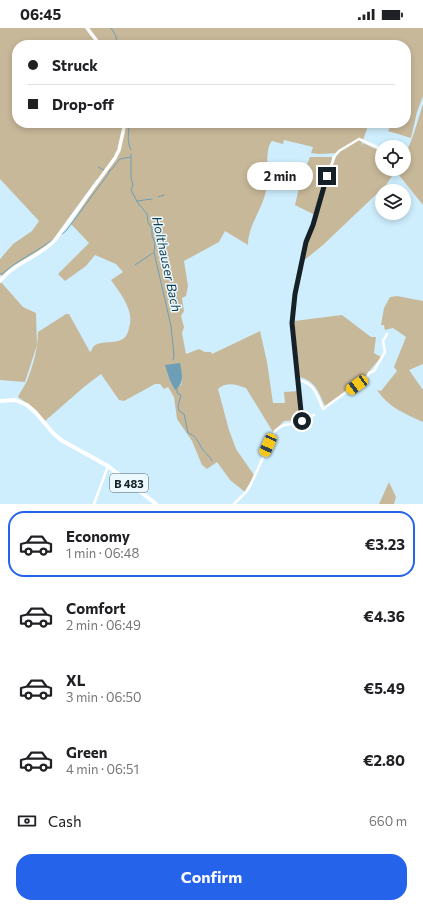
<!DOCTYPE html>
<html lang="en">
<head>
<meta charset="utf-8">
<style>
  body { margin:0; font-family:Commissioner,sans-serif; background:#f6f6f6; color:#202124; height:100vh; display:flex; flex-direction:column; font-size:15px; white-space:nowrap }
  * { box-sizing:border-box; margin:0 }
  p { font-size:13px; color:#757577 }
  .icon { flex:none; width:22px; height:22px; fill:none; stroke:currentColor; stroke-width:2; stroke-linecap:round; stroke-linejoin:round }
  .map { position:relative; height:476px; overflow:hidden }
  .drawer { display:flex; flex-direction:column; background:#fff; flex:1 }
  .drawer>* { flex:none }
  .hud { position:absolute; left:12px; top:12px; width:399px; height:88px; border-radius:16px; box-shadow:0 2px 6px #0003; display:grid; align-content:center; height:88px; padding:0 16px; background:#fff }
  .fabs { position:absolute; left:375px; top:112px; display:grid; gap:8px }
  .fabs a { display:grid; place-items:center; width:36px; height:36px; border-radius:50%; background:#fff; box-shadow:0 2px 6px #0003; font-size:20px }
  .end { position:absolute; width:18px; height:18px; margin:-9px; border:5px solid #152126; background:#fff; box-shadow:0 0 0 2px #fff }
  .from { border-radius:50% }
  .bubble { position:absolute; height:28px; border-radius:14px; background:#fff; box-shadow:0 2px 6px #0003; font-size:13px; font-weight:700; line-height:28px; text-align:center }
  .car { position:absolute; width:12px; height:24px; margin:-12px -6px; border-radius:5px; box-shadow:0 0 3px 1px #0007; background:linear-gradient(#f5c518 24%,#345 0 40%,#f5c518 0 76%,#345 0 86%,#f5c518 0) }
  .hud b { display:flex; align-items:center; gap:14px; height:38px; font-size:15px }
  .hud b+b { border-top:1px solid #e0e0e0 }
  .hud i { width:10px; height:10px; background:#202124 }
  ul { padding:7px 0 0; list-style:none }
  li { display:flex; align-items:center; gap:12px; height:66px; margin:0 8px 6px; padding:0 8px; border:2px solid transparent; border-radius:16px }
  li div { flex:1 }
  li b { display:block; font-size:15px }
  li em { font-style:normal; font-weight:700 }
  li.active { border-color:#2563eb }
  li>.icon { width:36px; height:36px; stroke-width:1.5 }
  .pay { display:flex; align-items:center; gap:10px; height:44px; padding:0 16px; font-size:15px }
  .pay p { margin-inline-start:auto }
  .cta { display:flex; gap:8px; margin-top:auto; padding:8px 16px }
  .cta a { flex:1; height:46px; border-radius:16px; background:#2563eb; color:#fff; font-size:16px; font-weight:700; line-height:46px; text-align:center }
  .status { display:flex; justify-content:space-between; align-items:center; height:28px; padding:0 20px; background:#fff; direction:ltr }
  .status svg { height:11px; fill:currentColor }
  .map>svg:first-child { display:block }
</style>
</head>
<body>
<div class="status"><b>06:45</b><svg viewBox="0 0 49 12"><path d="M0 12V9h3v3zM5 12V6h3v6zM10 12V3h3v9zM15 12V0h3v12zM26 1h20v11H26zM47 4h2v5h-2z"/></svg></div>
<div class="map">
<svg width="423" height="476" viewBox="0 0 423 476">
  <rect width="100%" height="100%" fill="#ceeefd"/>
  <!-- green -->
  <path fill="#c8b89a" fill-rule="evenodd" d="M 0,0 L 423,0 L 423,68 L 417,84 L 411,110 L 388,103 L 392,95 L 406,95 L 406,17 L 17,17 L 17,95 L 369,95 L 361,118 L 363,115 L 376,121 L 378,124 L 382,126 L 382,141 L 397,141 L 386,157 L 323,217 L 302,234 L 319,175 L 337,126 L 340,125 L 319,126 L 311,125 L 313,119 L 284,112 L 283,116 L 272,113 C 264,121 269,149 266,162 C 263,181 248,197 248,217 L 225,203 L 219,214 L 184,233 L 188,258 L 186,268 L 182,270 L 184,283 L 181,288 L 184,299 L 182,305 L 186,326 L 199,321 L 205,324 L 211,324 L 212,326 L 260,303 L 267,334 L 273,375 L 285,375 L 284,364 L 299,363 L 302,389 L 301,392 L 284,393 L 273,404 L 246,360 C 237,357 227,353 218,361 L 229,402 L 236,421 L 254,447 L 245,464 L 230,452 L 217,434 L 207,441 L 202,437 L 192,413 L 177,391 L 174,369 L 168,359 L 164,361 L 160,356 L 155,356 L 124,373 L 119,372 L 101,346 L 84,359 L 45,393 L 35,381 L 18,369 C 20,364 24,359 27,353 C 33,337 38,321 38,304 L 66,286 L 69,286 L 90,324 C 92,323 92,320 93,319 C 98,313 111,315 118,313 C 125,311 127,308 129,300 C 135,283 120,265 111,252 L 123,244 L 116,236 L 95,227 L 86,238 L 65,253 L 58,246 L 89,215 L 71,196 L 99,153 L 97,151 L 54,210 L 47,218 L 11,239 L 2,248 L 0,246 L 0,231 L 13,216 L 32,203 L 39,193 L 0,151 ZM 182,344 L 182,351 L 181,357 L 174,360 L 170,353 L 168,345 Z
    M 423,76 L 423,177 L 398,146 L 400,141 L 404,141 L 404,131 L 414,105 Z
    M 310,129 L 332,129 L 332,137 L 325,150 L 324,158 L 315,187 L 295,177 L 301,151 Z
    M 1,254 L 23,279 L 36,285 L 37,317 L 25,354 L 0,352 L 0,256 Z
    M 397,268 L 423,273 L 423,336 L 409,342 L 423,362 L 423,394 C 405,386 388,379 377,362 L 381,363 L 397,343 L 394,339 L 406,309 L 393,300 L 385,302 L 384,297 L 381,297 L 384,280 L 390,269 Z
    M 342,287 L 371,309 L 376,309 L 374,325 L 381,329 L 361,353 L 325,378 C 318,363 316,354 300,349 L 294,293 Z
    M 389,454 L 396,469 L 394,476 L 379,476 Z"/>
  <!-- water -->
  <path fill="#6d9eb5" d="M 180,335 C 182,346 185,355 175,362 L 170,353 L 165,337 Z"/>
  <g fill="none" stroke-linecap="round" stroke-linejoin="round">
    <!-- stream -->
    <path stroke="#6d9eb5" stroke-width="1" d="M 111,0 L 116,8 L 117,17
      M 130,95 C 128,104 127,114 131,122
      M 131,126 L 131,150 L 133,157 L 131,162 L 138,175 L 147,186 L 148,194 L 152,201 L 152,208 L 155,215 L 154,224 L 171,298 L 174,327 L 173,332
      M 98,139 L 104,142
      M 158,169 L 164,167
      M 137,173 L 152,171
      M 62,206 L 66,203 L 109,145 L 109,143 L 111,142 L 120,131 L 130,129
      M 135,237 L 153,225
      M 0,246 L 2,246 C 18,232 37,223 54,211
      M 177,361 L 177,365 L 181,367 L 178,378 L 179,383 L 184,386 L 188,405 C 196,407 199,416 203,422 C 206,426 210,428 212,433"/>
    <!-- street -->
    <path stroke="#fff" stroke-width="2.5" d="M 299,352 C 315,356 317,367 323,381 L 368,348 L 369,345 L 374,343 L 385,324 L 383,313 L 387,306
      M 303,390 L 292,295 L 295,266 L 306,214 L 334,129 L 339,123 L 359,111 L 379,120
      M 303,390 L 314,387
      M 94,476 L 108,438
      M 234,476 L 246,464 L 251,456 L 275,403 C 286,392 293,399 302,393 L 303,390"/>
    <!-- secondary -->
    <path stroke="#fff" stroke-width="3.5" d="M 87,0 L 100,17
      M 0,253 C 15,234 40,229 56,211 L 115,130 L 119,122 L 125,95"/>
    <!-- primary -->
    <path stroke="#fff" stroke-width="4" d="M 0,373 L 15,372 L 27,377 L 36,385 L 53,405 L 61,412 L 108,438 L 156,476"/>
  </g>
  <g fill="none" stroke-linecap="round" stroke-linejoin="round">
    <!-- route -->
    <path stroke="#152126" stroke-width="5" d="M 302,393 L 292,295 L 295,266 L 306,214 L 313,197 L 327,148"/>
  </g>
  <g text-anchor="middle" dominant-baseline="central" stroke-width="3" stroke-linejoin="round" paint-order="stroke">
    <!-- shield labels -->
    <rect fill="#ebf8fe" stroke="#556267" stroke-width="1" x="110" y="446" width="38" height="18" rx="3"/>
    <g font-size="11" font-weight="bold" fill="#152126">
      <text x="129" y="455">B 483</text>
    </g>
    <!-- water labels -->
    <g font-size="13" font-style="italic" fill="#143f50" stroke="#ebf8fe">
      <text transform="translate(167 236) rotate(78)">Holthauser Bach</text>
    </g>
  </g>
</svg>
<div class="fabs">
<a><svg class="icon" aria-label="locate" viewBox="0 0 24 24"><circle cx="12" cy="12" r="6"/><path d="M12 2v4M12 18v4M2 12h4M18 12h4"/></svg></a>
<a><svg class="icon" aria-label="layers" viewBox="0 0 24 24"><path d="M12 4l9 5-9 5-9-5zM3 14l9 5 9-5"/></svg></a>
</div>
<i class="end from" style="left:302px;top:393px"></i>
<i class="end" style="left:327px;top:148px"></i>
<div class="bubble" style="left:247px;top:134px;width:66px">2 min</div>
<i class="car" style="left:357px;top:357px;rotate:234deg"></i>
<i class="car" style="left:268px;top:417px;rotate:204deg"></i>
<div class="hud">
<b><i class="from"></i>Struck</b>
<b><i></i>Drop-off</b>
</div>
</div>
<section class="drawer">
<ul>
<li class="active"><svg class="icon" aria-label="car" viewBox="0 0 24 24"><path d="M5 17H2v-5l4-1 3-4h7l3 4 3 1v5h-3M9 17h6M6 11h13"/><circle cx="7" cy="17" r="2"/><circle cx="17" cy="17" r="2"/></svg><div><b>Economy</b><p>1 min · 06:48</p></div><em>€3.23</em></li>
<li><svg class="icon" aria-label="car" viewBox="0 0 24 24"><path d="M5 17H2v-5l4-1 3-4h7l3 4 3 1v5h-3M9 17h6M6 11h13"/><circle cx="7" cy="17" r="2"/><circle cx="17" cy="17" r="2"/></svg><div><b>Comfort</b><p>2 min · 06:49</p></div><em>€4.36</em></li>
<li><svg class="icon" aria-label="car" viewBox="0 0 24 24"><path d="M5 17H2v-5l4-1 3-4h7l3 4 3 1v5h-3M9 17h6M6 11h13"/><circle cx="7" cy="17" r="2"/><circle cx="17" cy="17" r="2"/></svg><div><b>XL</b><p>3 min · 06:50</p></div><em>€5.49</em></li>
<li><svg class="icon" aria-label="car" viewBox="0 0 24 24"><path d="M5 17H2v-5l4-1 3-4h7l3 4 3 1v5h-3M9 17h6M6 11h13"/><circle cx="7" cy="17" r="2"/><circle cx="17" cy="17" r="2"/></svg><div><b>Green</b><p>4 min · 06:51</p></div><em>€2.80</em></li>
</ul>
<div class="pay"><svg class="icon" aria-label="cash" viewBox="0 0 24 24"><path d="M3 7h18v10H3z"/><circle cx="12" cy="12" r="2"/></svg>Cash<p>660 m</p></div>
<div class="cta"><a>Confirm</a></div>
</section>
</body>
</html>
